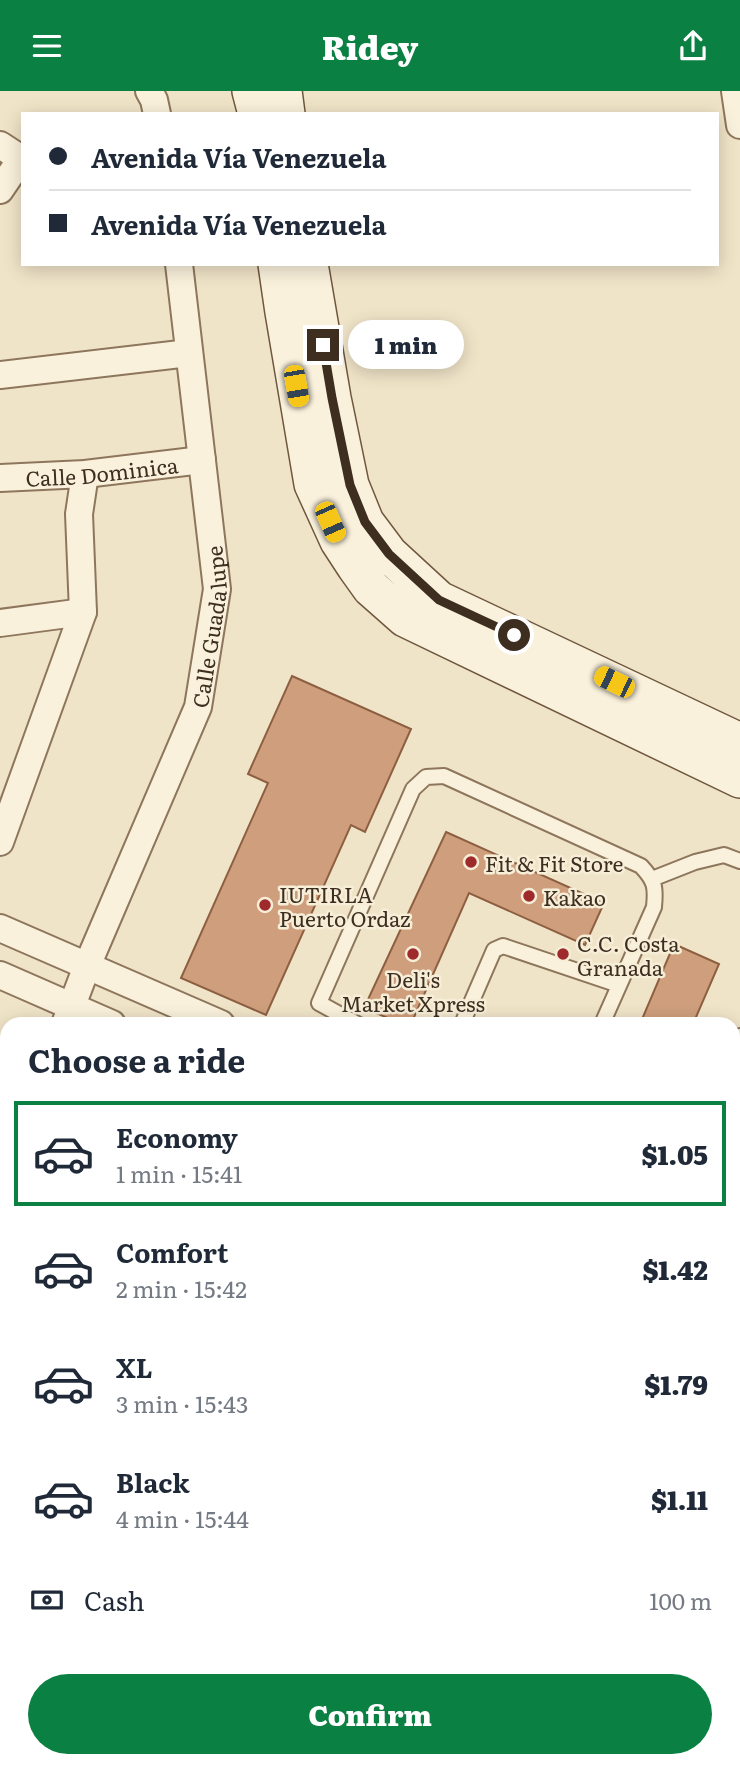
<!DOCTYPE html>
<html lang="en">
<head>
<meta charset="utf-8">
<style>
  body { margin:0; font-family:Literata,serif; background:#f6f6f7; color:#1f2937; height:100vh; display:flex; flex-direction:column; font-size:26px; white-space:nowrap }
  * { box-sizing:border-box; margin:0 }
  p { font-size:23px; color:#747a83 }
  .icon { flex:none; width:38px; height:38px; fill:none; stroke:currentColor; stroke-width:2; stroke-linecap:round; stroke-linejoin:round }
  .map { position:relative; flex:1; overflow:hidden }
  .side { position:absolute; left:0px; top:926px; width:740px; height:751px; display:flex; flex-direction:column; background:#fff; border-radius:21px 21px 0 0; box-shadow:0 4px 18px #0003 }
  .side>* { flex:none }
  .hud { position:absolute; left:21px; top:21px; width:698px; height:154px; border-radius:0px; box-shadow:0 4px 18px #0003; display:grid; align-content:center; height:154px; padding:0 28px; background:#fff }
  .end { position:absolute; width:32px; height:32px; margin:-16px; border:9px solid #3d2e20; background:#fff; box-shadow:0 0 0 4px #fff }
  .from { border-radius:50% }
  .bubble { position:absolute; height:49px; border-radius:24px; background:#fff; box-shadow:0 4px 18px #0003; font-size:23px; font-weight:800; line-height:49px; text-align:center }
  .car { position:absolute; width:21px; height:42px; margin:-21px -10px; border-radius:9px; box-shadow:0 0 5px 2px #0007; background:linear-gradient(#f5c518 24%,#345 0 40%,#f5c518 0 76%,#345 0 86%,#f5c518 0) }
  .hud b { display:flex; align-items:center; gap:24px; height:66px; font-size:26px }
  .hud b+b { border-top:2px solid #e0e1e3 }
  .hud i { width:18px; height:18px; background:#1f2937 }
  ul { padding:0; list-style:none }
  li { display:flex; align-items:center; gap:21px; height:105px; margin:0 14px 10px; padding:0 14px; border:4px solid transparent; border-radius:0px }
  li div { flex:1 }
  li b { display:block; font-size:26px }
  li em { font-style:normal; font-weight:800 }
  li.on { border-color:#0b8043 }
  li>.icon { width:63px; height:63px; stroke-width:1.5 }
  h2 { padding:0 28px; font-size:32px; line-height:84px }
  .pay { display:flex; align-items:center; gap:18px; height:77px; padding:0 28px; font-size:26px }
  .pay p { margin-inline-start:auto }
  .cta { display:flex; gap:14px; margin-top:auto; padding:14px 28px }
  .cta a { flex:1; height:80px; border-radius:42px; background:#0b8043; color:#fff; font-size:28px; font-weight:800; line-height:80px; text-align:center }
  header { display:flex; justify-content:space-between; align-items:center; height:91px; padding:0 28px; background:#0b8043; color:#fff; font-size:32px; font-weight:800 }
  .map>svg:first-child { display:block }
</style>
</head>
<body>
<header><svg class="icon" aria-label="menu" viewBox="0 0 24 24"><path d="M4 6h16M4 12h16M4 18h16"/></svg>Ridey<svg class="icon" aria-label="share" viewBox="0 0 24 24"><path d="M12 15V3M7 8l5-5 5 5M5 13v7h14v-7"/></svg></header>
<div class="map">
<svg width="740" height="1676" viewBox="0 0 740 1676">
  <rect width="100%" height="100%" fill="#f0e4c8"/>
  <!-- green -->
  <path fill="#c9cf9b" d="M 7,1111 L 7,1666 L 3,1676 L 0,1676 L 0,1127 Z"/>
  <!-- building -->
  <path fill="#cf9f7d" stroke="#8d5f41" stroke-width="2" d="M 292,585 L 411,638 L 365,741 L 351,734 L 266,924 L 181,887 L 268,692 L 248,683 Z
    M 446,741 L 604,812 L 585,854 L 469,802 L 411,933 L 402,933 L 364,917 Z
    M 674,853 L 719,873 L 693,933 L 640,933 Z
    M 397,1670 L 595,1670 L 596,1674 L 589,1676 L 399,1676 Z"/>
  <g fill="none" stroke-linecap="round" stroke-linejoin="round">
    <!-- lane casing -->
    <g stroke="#8d765c" stroke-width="18">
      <path id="lane" d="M 652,788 L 695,771 L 724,764 L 740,770
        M 357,933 L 319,912 L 413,698 L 426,686 L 444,685 L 641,775 C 655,790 656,796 654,816 L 602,933
        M 462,933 L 494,859 L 503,855 L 619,894
        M 733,961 L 740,945"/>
    </g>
    <!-- street casing -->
    <g stroke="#8d765c" stroke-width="30">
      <g id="street">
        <path d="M 149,0 L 154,9 L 157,23"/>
        <path d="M 735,0 L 740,34"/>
        <path d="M 0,54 L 23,69"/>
        <path d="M 0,99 L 21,68"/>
        <path d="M 0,284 L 189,262"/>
        <path id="s1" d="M 0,387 L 85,383 L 202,369"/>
        <path d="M 0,532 L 83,521"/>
        <path d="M 0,751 L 83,521 L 79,423 L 85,383"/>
        <path d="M 0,837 L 221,933"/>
        <path d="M 0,884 L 112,933"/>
        <path id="s2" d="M 65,933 L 87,875 L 198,616 L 217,498 L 179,173"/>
        <path d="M 0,1086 L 7,1069"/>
        <path d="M 733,1107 L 740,1091"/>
        <path d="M 733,1150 L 740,1152"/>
        <path d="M 733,1253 L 740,1202"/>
        <path d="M 685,1670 L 685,1676"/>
        <path d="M 717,1670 L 718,1676"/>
      </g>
    </g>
    <!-- secondary casing -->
    <g stroke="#6f573f" stroke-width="40">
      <path id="secondary" d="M 251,0 L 257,23
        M 283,0 L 286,23
        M 277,173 L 284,221 L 313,393 L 339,450 L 356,476 L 371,497 L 405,527 L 740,688
        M 309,173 L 332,307 L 350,394 L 365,431 L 389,463 L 439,509 L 740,651"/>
    </g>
    <!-- path -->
    <path stroke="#8d765c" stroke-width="4.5" stroke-dasharray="5 3.5" stroke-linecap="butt" d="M 0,1190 L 7,1181
      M 0,1501 L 7,1485"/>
    <!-- lane -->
    <use href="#lane" stroke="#faf1dc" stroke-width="14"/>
    <!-- street -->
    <use href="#street" stroke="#faf1dc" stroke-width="26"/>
    <!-- secondary -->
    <use href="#secondary" stroke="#faf1dc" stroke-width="37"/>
  </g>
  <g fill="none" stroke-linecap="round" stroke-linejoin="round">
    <!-- route -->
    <path stroke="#3d2e20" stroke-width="9" d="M 323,254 L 332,307 L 350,394 L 365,431 L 389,463 L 439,509 L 514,544"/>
  </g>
  <!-- markers -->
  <g fill="#9e2a2b" stroke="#f7eed8" stroke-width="2.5">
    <circle cx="471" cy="771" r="7"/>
    <circle cx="529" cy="805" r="7"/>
    <circle cx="265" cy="814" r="7"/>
    <circle cx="413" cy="863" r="7"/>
    <circle cx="563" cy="863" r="7"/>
  </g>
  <g text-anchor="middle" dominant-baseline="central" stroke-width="5" stroke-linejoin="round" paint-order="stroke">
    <!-- street labels -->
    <g font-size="21" fill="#3d2e20" stroke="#f7eed8">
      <text stroke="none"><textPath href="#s1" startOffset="102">Calle Dominica</textPath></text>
      <text stroke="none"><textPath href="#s2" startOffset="425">Calle Guadalupe</textPath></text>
    </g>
    <!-- poi labels -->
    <g font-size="21" fill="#3d2e20" stroke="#f7eed8" text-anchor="start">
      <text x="485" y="771">Fit &amp; Fit Store</text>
      <text x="279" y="802">IUTIRLA<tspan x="279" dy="24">Puerto Ordaz</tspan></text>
      <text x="543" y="805">Kakao</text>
      <text x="577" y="851">C.C. Costa<tspan x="577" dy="24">Granada</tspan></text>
      <text x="413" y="887" text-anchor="middle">Deli's<tspan x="413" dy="24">Market Xpress</tspan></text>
    </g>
  </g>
</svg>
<i class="end from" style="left:514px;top:544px"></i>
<i class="end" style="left:323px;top:254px"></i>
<div class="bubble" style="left:348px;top:229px;width:116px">1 min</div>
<i class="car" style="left:296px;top:295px;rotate:170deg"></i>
<i class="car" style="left:330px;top:431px;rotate:156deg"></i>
<i class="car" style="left:614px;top:591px;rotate:296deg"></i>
<div class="hud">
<b><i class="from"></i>Avenida Vía Venezuela</b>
<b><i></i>Avenida Vía Venezuela</b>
</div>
<section class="side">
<h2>Choose a ride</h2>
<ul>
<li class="on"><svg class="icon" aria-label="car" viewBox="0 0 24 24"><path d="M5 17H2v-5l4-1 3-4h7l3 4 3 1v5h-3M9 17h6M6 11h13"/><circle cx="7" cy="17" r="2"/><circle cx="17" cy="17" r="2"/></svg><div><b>Economy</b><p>1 min · 15:41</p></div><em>$1.05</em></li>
<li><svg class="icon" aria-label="car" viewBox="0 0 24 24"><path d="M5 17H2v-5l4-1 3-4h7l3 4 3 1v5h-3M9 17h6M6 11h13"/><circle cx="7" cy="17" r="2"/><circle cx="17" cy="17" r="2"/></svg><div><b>Comfort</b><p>2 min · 15:42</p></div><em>$1.42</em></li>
<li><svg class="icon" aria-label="car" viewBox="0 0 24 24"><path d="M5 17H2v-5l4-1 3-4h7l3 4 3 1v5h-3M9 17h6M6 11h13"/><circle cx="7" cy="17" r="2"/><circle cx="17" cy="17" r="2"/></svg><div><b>XL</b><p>3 min · 15:43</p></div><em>$1.79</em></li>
<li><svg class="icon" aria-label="car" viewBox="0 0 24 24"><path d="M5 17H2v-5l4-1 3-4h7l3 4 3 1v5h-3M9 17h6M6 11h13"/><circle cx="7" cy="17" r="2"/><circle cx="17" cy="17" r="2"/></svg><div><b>Black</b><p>4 min · 15:44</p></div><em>$1.11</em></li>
</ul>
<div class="pay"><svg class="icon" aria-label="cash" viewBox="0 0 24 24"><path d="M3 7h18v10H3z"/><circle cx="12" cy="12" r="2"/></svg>Cash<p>100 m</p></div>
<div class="cta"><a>Confirm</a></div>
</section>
</div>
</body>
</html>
